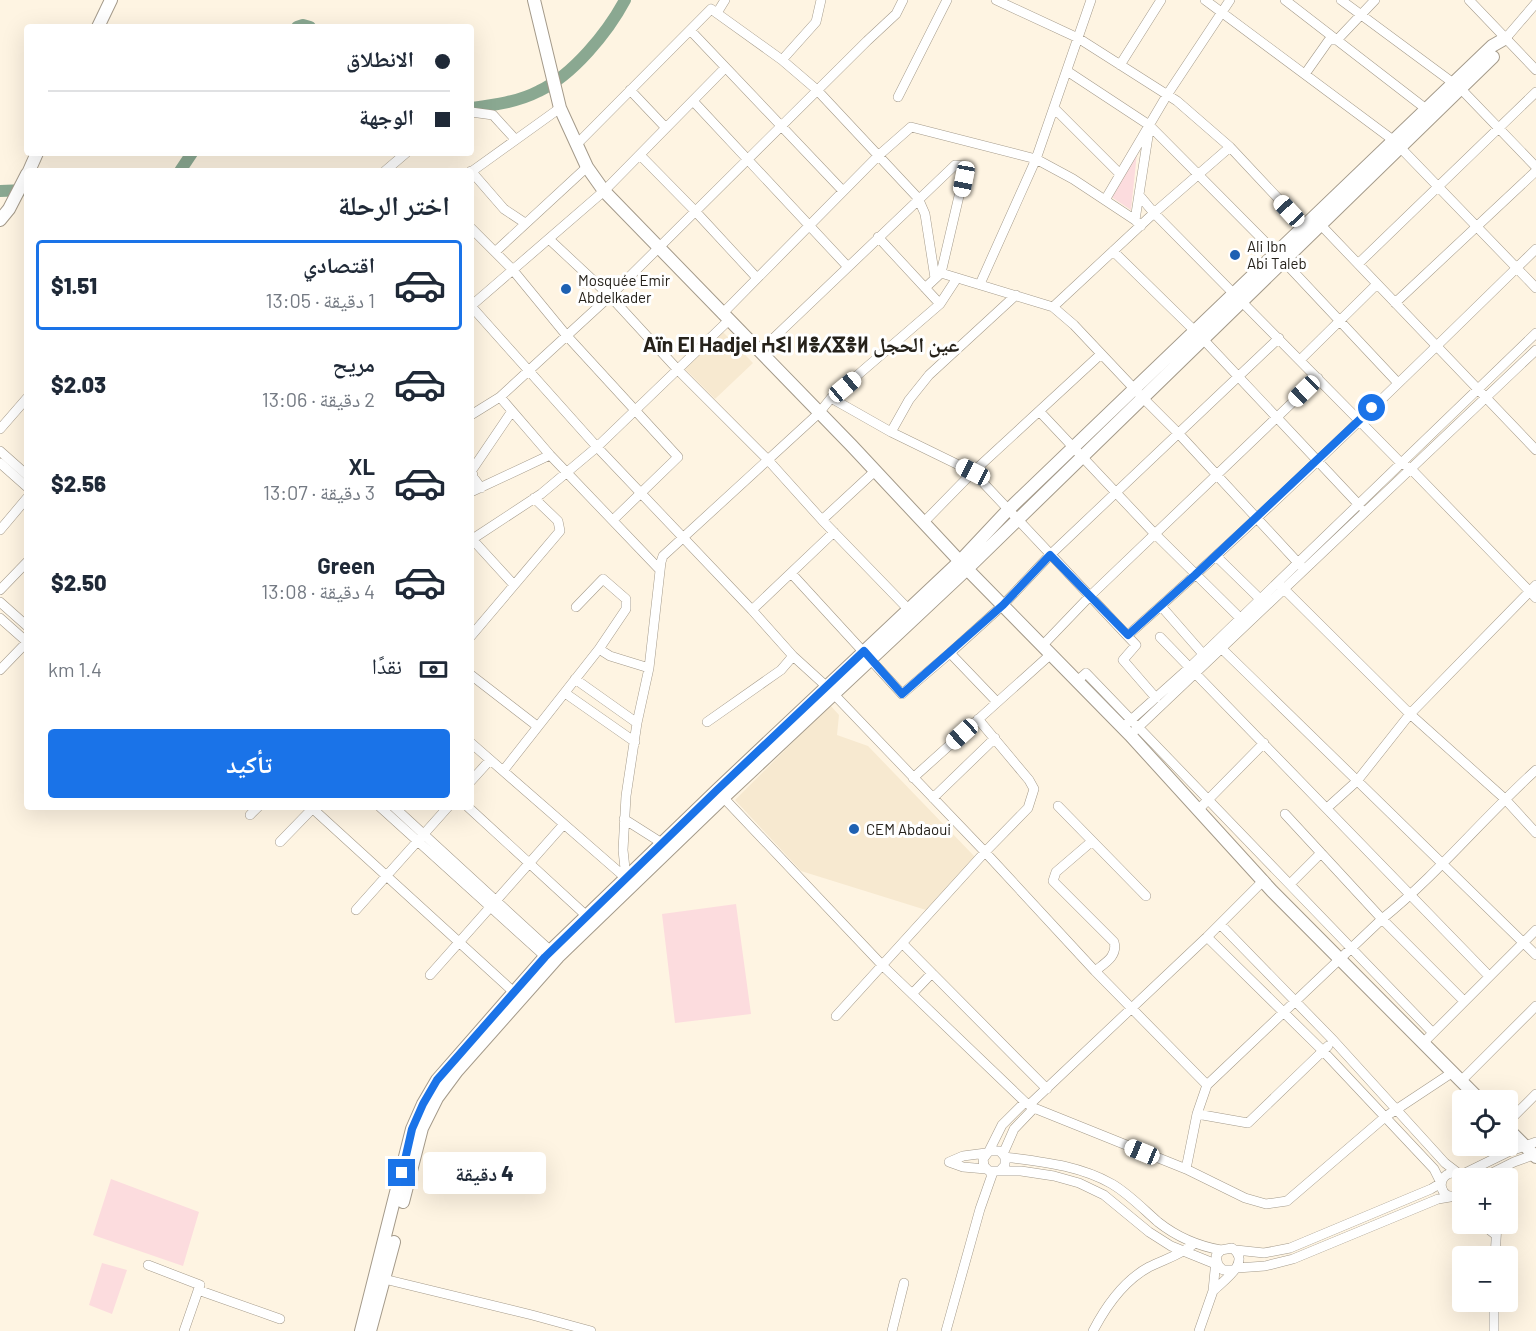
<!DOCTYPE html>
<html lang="ar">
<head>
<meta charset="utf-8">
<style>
  body { margin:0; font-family:Barlow,"Noto Naskh Arabic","Noto Sans Tifinagh",sans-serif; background:#f2f2f3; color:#1f2937; direction:rtl; height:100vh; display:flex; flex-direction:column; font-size:22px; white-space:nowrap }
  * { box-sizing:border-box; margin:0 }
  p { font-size:20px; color:#747a83 }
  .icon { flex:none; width:33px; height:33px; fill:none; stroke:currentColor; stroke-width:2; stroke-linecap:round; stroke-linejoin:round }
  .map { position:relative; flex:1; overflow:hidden; direction:ltr }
  .panel { position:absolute; left:24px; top:168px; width:450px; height:642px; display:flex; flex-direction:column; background:#fff; border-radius:6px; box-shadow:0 6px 24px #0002; direction:rtl }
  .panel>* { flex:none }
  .hud { position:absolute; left:24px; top:24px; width:450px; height:132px; border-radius:6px; box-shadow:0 6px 24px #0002; direction:rtl; display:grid; align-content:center; height:132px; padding:0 24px; background:#fff }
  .controls { position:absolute; left:1452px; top:1090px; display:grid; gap:12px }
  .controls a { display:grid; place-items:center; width:66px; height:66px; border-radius:6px; background:#fff; box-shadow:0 6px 24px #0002; font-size:30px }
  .end { position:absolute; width:27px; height:27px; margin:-14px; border:8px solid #1a73e8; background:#fff; box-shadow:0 0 0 3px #fff }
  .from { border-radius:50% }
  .bubble { position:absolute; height:42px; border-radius:6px; background:#fff; box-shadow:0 6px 24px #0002; font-size:20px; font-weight:800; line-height:42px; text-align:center; direction:rtl }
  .car { position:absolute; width:18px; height:36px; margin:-18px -9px; border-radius:8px; box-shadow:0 0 4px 2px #0007; background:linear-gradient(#fff 24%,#345 0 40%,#fff 0 76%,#345 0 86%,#fff 0) }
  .hud b { display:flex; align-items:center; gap:21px; height:57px; font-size:22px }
  .hud b+b { border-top:2px solid #e0e1e3 }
  .hud i { width:15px; height:15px; background:#1f2937 }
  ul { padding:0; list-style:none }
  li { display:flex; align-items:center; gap:18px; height:90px; margin:0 12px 9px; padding:0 12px; border:3px solid transparent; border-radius:6px }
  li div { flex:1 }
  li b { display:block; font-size:22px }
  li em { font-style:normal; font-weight:800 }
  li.current { border-color:#1a73e8 }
  li>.icon { width:54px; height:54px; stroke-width:1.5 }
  h2 { padding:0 24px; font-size:27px; line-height:72px }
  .pay { display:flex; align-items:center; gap:15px; height:66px; padding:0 24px; font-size:22px }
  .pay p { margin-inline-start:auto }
  .button { display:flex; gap:12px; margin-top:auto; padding:12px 24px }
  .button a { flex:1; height:69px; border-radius:6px; background:#1a73e8; color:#fff; font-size:24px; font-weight:800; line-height:69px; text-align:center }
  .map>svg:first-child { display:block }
</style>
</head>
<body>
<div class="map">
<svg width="1536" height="1331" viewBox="0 0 1536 1331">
  <rect width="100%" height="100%" fill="#fef4e2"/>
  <!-- built -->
  <path fill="#f7e9d0" d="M 723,332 L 753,363 L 715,399 L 685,369 Z
    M 830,705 L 839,715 L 837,735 L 868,746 L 975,857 L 926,910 L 801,871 L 735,800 Z"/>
  <!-- green -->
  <path fill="#fcdcde" d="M 1137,153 L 1131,210 L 1110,196 Z
    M 736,904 L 751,1014 L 675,1023 L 662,914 Z
    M 111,1179 L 199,1212 L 183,1266 L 93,1235 Z
    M 102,1263 L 127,1270 L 112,1314 L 89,1305 Z"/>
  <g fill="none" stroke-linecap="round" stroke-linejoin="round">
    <!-- river -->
    <path stroke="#8aa891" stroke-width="12" d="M 297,27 L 303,25 L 310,27
      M 471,108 C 494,105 518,102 539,91 C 573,75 608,32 625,0
      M 180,171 L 192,153
      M 0,191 L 27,190"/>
    <!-- minor casing -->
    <g stroke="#a49a8a" stroke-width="10">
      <path id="minor" d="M 996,0 L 1078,38 L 1177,101 L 1230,147 L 1304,226
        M 1205,0 L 1393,140 L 1536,288
        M 1285,0 L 1430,112
        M 1341,0 L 1460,88 L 1536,167
        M 1469,0 L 1536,70
        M 717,13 L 725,0
        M 690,30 L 843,191
        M 1506,38 L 1536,3
        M 782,60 L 816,22 L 821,0
        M 1120,65 L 1161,0
        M 1067,71 L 1149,125 L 1276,253 L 1398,383
        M 1305,74 L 1329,40 L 1337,40 L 1375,0
        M 630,90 L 666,128
        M 898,97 L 947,0
        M 693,101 L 848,267
        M 1054,108 L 1120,174
        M 471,112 L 493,115 L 515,139
        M 576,145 L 711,9 L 782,60 L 817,90 L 918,198 L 925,214 L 935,278
        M 640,155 L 696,212 L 757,278
        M 385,171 L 406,153
        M 471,171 L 504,209 L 525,223
        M 471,172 L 560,108
        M 1139,195 L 1154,213 L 1401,463 L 1411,469 L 1536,598
        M 1105,200 L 1167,95 L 1230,0
        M 1135,220 L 1149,130
        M 1317,221 L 1536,450
        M 471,228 L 512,269 L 567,336 L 678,457 L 613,520
        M 878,237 L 940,304
        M 550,240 L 610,296 L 678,370 L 768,460 L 822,520 L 912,613
        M 1113,251 L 1202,338 L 1360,506
        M 495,252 L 587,167
        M 1358,264 L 1536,92
        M 980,284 L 1036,159 L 1091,0
        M 925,288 L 941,273 L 1053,307 L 1074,325 L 1142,397 L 1179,434 L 1301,566
        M 1395,303 L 1536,171
        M 471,306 L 597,447 L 752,610 L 793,656 L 826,686 L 985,852 L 1095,971 L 1207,1085
        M 471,306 L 604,191 L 725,68
        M 1053,307 L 1154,213 L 1230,147
        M 722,314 L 878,156 L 911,127 L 1036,159 L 1073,179 L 1135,220 L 1141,226
        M 759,352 L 955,165 L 966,166 L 941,273
        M 1300,360 L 1377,284
        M 500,397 L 550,455 L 660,570
        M 831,398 L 891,432 L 973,472 L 1136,645 L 1123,660 L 1156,698
        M 1040,412 L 1154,533 L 1240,618
        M 471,415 L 500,397 L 610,296 L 867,41 L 896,14 L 903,0
        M 0,429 L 27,398
        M 891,432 L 909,400 L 929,375 L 1016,295
        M 0,451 L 27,475
        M 0,463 L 27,487
        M 481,488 L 473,477 L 472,470 L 512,411
        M 471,492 L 550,455
        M 822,520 L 875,471
        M 924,522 L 973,472 L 1101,354
        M 0,530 L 27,498
        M 472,539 L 514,585
        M 471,540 L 541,494 L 597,447 L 729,320
        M 1216,556 L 1260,599
        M 791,573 L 902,694 L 950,653
        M 1281,586 L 1410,714 L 1505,799 L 1536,833
        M 0,590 L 27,562
        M 0,602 L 27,626
        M 1161,606 L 1203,654
        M 576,607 L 603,579 L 626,599 L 626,609 L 599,649
        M 752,610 L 834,532
        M 0,618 L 27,642
        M 1128,635 C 1268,512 1402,380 1536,249
        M 471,636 L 560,531 L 558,521 L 534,498
        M 1160,637 L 1489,976
        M 1218,645 L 1536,955
        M 1042,646 L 1090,596 L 1318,378
        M 0,670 L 27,642
        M 471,675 L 537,726
        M 575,679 L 637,723
        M 1077,681 L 1086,673 L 1433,1033
        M 565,693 L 635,742
        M 997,702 L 950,653 L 1003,605 L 1050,555 L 1279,338
        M 707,722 L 781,670 L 793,656
        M 1122,728 L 1189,668 L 1536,333
        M 1130,735 L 1536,350
        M 471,743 L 627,879
        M 503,771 L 599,649 L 610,656 L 649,668
        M 913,778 L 1051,654
        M 471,781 L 490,760
        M 720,794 L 883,966 L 1025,1102 L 1034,1108 L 1186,1169 L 1245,1198 L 1266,1204 L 1287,1201 L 1385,1117 L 1453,1072
        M 933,798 L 995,738
        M 1058,806 L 1146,896
        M 380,807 L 549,960
        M 394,807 L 554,954
        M 468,807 L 590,919
        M 312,808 L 517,995
        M 1327,808 L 1357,781 L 1410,714 L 1536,585
        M 1198,810 L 1264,743
        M 1285,814 L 1382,919 L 1464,1001
        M 250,815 L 258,807
        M 624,819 L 665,845
        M 280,842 L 314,807
        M 1091,842 L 1056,872 L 1053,881 L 1114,942 C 1118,956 1105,963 1095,971
        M 626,878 L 623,850 L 626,796 L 637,723 L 649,668 L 661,562 L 663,556 L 819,413 L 831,398 L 940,304 L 957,278
        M 1290,884 L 1321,853
        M 356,910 L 448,807
        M 1220,924 L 1334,1041 L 1445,1163 L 1458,1173
        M 1207,937 L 1323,1051 L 1434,1169 L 1441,1183 L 1431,1189 L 1290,1248 L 1264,1253 L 1236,1250
        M 903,944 L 1047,1089
        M 430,975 L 564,824
        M 912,994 L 932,973
        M 836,1016 L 985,852 L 1028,808 L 1034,789 L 1029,780 L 978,719
        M 1424,1042 L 1536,930
        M 1461,1081 L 1536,1006
        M 1029,1105 L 1207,937 L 1264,880
        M 1197,1114 L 1248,1123 L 1328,1046
        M 1508,1122 L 1536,1094
        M 989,1151 L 1002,1125 L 1025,1102
        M 986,1153 L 963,1156 L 949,1162 L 963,1167 L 986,1169
        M 1003,1154 L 1014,1129 L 1034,1108
        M 1005,1157 C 1042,1162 1078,1165 1112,1184 C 1129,1194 1143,1209 1158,1222 C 1177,1237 1198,1246 1221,1250
        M 1186,1169 L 1197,1114 L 1207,1085 L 1382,919 C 1438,874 1483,818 1536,770
        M 1000,1171 L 1005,1165 L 1005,1157 L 1000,1151 L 989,1151 L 983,1159 L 984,1166 L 989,1171 L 1021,1171 L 1054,1176 L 1079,1183 L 1104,1195 L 1149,1232 L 1171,1246 L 1218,1265
        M 1458,1173 C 1431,1170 1440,1208 1462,1193
        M 1461,1175 L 1508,1152 L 1536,1142
        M 1480,1179 L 1514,1162 L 1536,1154
        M 1482,1224 L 1496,1235
        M 1495,1257 L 1497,1224
        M 1216,1260 L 1213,1291 C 1224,1280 1252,1262 1232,1248 L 1221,1250 L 1216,1256 L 1218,1265 L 1223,1270 L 1234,1270
        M 148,1265 L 200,1285 L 184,1331
        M 1237,1268 L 1265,1266 L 1293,1259 L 1438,1199 L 1450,1197
        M 384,1279 L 532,1315 L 591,1331
        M 198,1290 L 280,1319
        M 892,1331 L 904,1283
        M 946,1331 L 980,1209 L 993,1172
        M 1093,1331 C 1106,1306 1123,1281 1149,1267 C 1165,1259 1181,1255 1195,1243
        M 1199,1331 L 1213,1291
        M 1494,1331 L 1494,1302"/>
    </g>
    <!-- major casing -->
    <g stroke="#a49a8a" stroke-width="14">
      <path id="major" d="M 534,0 L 560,108 L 587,167 L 604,191 L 852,446 L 967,569 L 1130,735 L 1272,891 L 1481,1101
        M 98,27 L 111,0
        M 29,171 L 37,153
        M 0,220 L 9,209 L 27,174
        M 1508,1129 L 1536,1157
        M 403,1202 L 422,1128 L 437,1098 L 457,1071 L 558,957 L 724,797 L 967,569 L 1493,57
        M 361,1331 L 412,1129 L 423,1104 L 437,1080 L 550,951 L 717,790 L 960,561 L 1008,510 L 1492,46 L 1506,38
        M 370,1331 L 394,1242"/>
    </g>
    <!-- minor -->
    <use href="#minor" stroke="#fff" stroke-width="9"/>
    <!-- major -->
    <use href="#major" stroke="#fff" stroke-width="12"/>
  </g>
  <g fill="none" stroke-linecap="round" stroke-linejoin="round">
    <!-- route -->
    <path stroke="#1a73e8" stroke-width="8" d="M 402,1173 L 412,1129 L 423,1104 L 437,1080 L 545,957 L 717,790 L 864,651 L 902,694 L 1003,605 L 1050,555 L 1128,635 L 1195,575 L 1372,408"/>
  </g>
  <!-- markers -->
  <g fill="#1e61b2" stroke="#fff" stroke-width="2">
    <circle cx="1235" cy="255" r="6"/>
    <circle cx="566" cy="289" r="6"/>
    <circle cx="854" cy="829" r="6"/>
  </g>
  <g text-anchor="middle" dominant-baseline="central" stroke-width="6" stroke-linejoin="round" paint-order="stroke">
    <!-- poi labels -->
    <g font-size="15" fill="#26221b" stroke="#fff" text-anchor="start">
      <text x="1247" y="246">Ali Ibn<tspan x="1247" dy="17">Abi Taleb</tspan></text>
      <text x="578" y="280">Mosquée Emir<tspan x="578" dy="17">Abdelkader</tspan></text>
      <text x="866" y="829">CEM Abdaoui</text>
    </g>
    <!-- district labels -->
    <g font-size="21" font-weight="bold" fill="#26221b" stroke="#fff">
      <text x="801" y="343">Aïn El Hadjel ⵄⵉⵏ ⵍⴻⵃⴵⴻⵍ عين الحجل</text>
    </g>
  </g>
</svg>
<div class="controls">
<a><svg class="icon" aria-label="locate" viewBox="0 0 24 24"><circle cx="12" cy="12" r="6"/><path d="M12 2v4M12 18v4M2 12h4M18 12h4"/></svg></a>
<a>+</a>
<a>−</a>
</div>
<i class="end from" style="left:1372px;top:408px"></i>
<i class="end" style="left:402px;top:1173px"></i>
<div class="bubble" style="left:423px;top:1152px;width:123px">4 دقيقة</div>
<i class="car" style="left:964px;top:179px;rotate:191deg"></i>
<i class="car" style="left:1289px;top:211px;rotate:317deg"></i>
<i class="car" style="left:845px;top:387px;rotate:50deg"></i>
<i class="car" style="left:1304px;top:391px;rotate:226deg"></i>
<i class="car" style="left:973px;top:472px;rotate:297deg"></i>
<i class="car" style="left:962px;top:734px;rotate:228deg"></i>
<i class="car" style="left:1142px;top:1152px;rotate:292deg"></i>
<div class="hud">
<b><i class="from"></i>الانطلاق</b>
<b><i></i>الوجهة</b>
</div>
<section class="panel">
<h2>اختر الرحلة</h2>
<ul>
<li class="current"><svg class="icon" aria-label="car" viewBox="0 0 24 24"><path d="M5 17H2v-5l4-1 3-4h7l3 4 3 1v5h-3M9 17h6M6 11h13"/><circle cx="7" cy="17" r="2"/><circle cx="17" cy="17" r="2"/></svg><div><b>اقتصادي</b><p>1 دقيقة · 13:05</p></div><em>$1.51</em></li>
<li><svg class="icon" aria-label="car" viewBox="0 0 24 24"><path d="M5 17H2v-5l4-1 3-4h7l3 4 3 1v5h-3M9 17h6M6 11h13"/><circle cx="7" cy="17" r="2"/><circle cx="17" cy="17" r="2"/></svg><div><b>مريح</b><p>2 دقيقة · 13:06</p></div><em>$2.03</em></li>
<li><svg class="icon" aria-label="car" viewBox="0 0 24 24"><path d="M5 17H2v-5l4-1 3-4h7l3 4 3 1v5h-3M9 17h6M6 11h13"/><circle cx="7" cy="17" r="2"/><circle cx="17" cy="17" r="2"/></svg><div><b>XL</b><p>3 دقيقة · 13:07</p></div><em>$2.56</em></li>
<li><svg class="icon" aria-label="car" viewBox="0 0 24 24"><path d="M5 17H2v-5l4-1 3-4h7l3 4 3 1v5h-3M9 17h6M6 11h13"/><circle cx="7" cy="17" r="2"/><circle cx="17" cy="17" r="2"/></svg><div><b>Green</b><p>4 دقيقة · 13:08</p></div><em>$2.50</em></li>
</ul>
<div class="pay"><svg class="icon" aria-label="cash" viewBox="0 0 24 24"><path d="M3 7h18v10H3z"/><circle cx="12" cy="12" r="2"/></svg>نقدًا<p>1.4 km</p></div>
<div class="button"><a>تأكيد</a></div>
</section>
</div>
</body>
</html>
